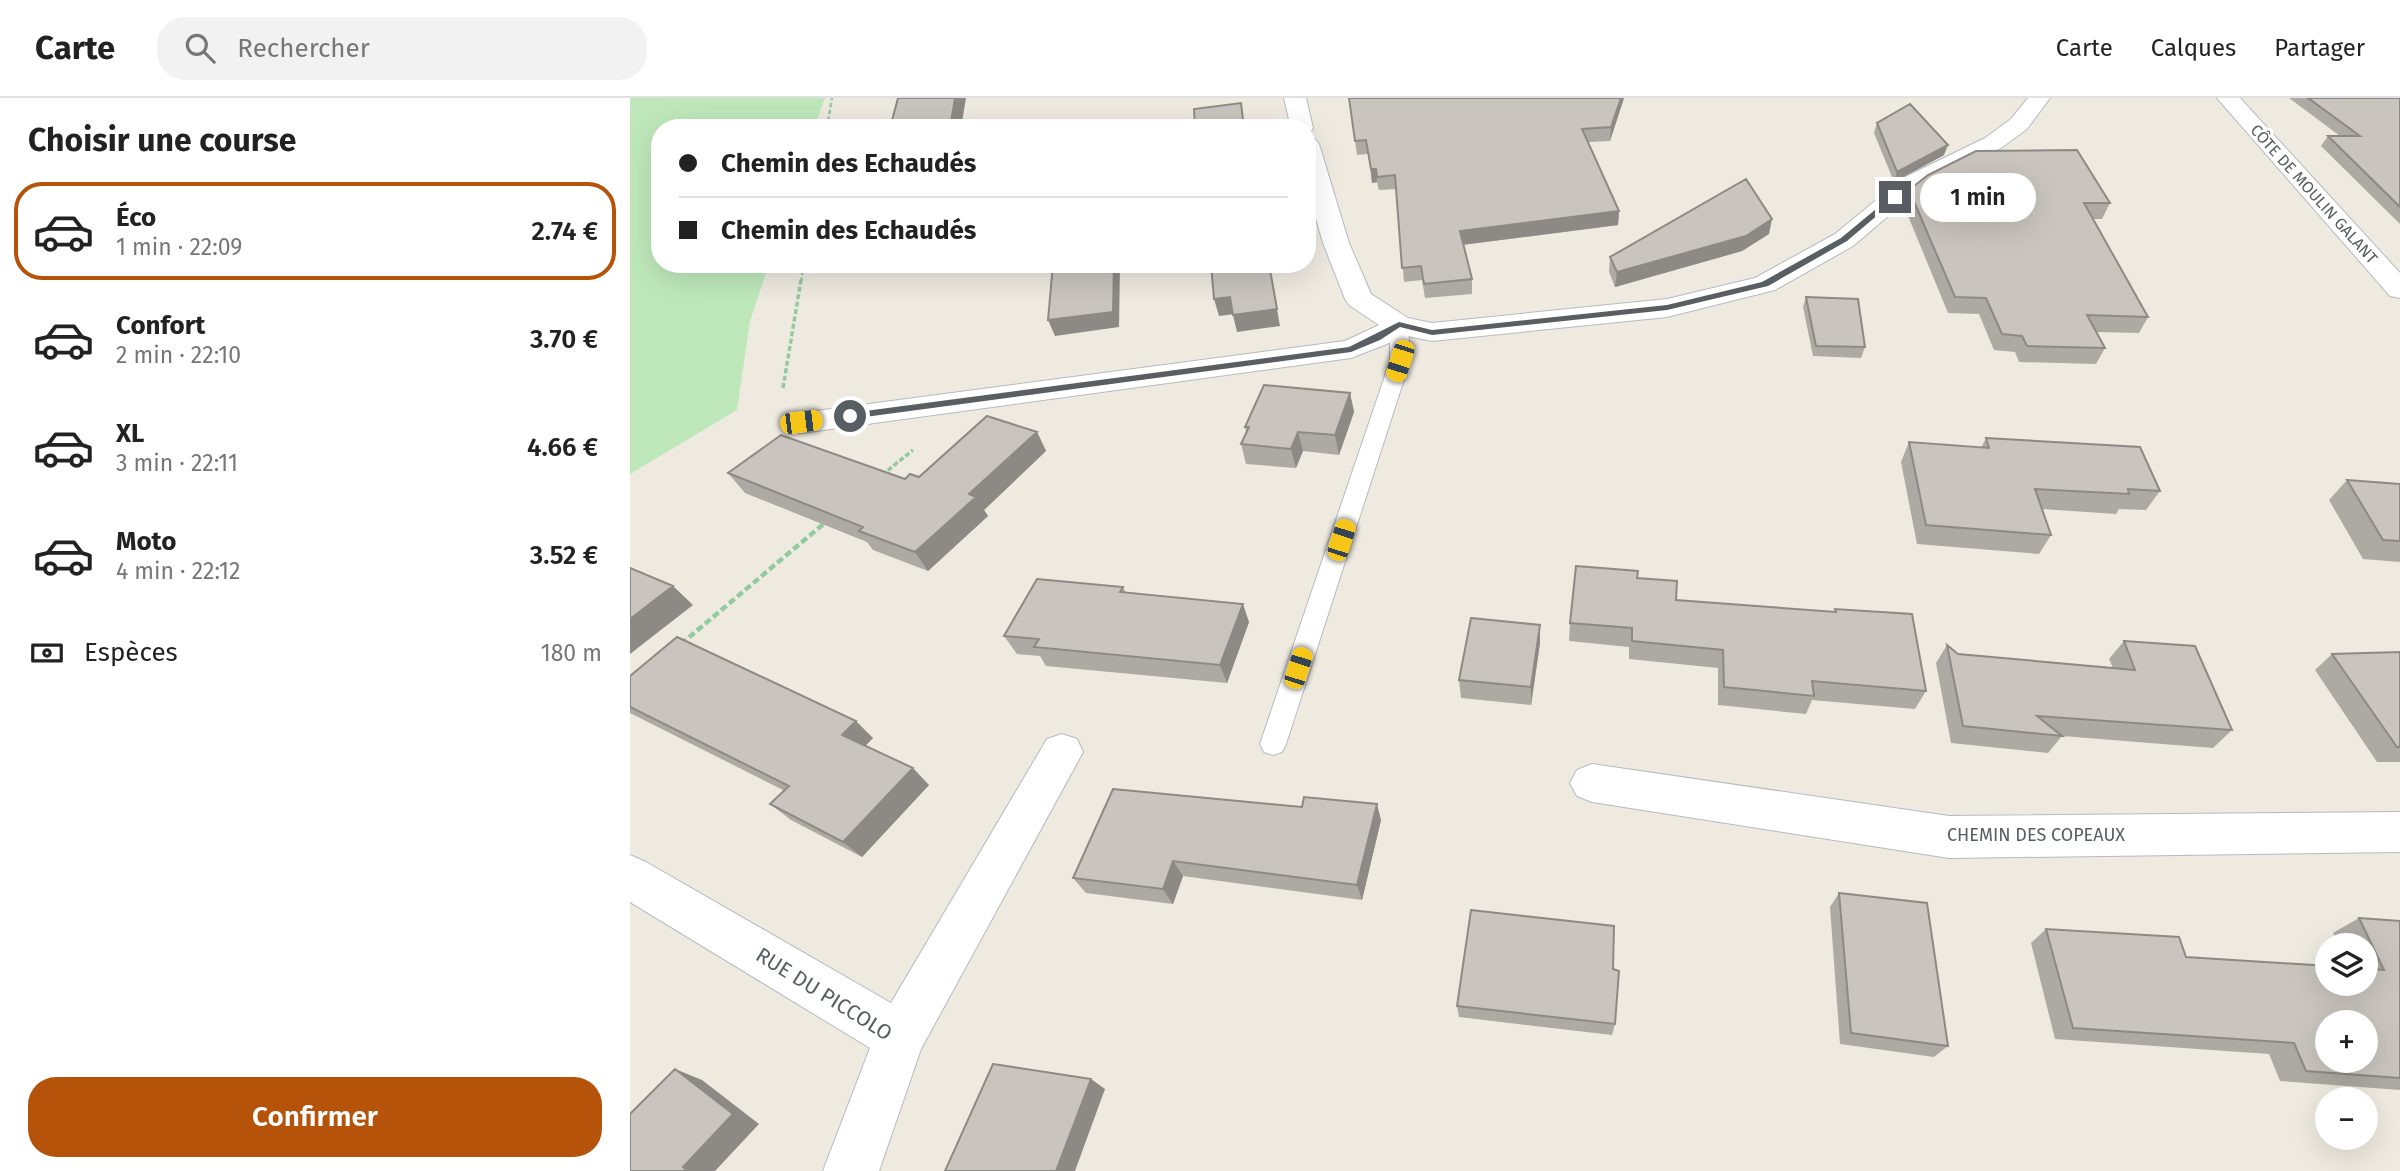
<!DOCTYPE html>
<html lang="fr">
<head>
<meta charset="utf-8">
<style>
  body { margin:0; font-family:"Fira Sans",sans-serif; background:#f2f2f2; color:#222; height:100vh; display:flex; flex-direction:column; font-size:26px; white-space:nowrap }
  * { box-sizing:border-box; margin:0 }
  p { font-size:23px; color:#767676 }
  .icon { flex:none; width:38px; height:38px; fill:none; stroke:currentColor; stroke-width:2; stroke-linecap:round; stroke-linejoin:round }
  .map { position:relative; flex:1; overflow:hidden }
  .sheet { display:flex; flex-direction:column; background:#fff; width:630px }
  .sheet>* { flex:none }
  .top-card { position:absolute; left:21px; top:21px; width:665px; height:154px; border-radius:28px; box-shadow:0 7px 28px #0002; display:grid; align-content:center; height:154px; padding:0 28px; background:#fff }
  .controls { position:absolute; left:1685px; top:835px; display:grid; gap:14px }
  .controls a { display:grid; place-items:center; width:63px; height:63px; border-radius:50%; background:#fff; box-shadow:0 7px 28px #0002; font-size:35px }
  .end { position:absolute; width:32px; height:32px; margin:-16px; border:9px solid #595e63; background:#fff; box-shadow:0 0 0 4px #fff }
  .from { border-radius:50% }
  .bubble { position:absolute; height:49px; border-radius:24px; background:#fff; box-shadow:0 7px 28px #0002; font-size:23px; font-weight:600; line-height:49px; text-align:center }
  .car { position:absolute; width:21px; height:42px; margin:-21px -10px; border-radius:9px; box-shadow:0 0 5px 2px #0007; background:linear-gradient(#f5c518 24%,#345 0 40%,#f5c518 0 76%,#345 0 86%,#f5c518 0) }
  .top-card b { display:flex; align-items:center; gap:24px; height:66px; font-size:26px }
  .top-card b+b { border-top:2px solid #e0e0e0 }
  .top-card i { width:18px; height:18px; background:#222 }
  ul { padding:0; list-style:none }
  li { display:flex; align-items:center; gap:21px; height:98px; margin:0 14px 10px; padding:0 14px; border:4px solid transparent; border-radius:28px }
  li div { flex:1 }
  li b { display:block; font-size:26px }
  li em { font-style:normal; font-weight:600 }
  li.active { border-color:#b45309 }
  li>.icon { width:63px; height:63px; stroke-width:1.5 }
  h2 { padding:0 28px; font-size:32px; line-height:84px }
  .pay { display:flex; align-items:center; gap:18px; height:77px; padding:0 28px; font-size:26px }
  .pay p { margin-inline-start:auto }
  .cta { display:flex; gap:14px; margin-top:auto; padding:14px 28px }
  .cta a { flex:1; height:80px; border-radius:28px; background:#b45309; color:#fff; font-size:28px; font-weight:600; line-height:80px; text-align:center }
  header { display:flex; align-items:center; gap:42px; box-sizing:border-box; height:98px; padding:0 35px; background:#fff; border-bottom:2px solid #e0e0e0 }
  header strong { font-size:33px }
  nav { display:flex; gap:38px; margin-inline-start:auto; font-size:24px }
  .search { width:490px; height:63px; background:#f2f2f2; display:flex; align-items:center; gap:18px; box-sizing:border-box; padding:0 24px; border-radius:28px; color:#767676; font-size:26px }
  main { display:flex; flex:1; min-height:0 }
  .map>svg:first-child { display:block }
</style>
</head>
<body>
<header>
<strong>Carte</strong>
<div class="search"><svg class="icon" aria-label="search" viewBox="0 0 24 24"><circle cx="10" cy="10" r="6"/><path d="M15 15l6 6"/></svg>Rechercher</div>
<nav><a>Carte</a><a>Calques</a><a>Partager</a></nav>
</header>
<main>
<section class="sheet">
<h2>Choisir une course</h2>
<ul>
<li class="active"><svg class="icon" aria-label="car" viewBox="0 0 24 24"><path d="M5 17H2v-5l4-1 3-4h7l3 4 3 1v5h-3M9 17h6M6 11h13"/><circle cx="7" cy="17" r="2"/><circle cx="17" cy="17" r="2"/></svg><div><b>Éco</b><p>1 min · 22:09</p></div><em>2.74 €</em></li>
<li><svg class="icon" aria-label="car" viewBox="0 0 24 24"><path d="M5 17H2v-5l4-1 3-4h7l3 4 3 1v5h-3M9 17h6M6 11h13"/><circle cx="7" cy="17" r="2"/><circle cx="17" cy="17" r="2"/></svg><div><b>Confort</b><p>2 min · 22:10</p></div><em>3.70 €</em></li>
<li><svg class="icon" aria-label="car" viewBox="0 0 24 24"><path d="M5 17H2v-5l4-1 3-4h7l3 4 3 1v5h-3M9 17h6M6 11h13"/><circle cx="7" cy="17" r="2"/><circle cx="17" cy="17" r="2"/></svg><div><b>XL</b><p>3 min · 22:11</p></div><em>4.66 €</em></li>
<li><svg class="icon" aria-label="car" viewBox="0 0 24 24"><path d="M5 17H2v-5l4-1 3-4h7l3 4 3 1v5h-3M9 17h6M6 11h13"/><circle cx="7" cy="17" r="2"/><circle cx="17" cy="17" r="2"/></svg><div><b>Moto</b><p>4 min · 22:12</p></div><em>3.52 €</em></li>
</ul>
<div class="pay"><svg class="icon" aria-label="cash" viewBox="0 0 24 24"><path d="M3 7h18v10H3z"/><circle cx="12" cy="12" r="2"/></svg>Espèces<p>180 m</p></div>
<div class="cta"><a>Confirmer</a></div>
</section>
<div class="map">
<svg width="1770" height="1073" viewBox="0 0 1770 1073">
  <rect width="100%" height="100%" fill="#eeeae0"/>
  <!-- green -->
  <path fill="#bee8ba" d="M 0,0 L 195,0 L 184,30 L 30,30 L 30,166 L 139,166 L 120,223 L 107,312 L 0,376 Z"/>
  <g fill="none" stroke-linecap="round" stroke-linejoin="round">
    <!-- service casing -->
    <g stroke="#b6babf" stroke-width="2">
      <path id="service" d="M 769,221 L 778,227 L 780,263 L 656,646 L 652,654 L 643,657 L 634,654 L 630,646 L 760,263 L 760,227 Z"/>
    </g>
    <!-- minor casing -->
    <g stroke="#b6babf" stroke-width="2">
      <path id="minor" d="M 654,0 L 676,0 L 683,30 L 680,35 L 677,36 L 677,30 L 661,30 Z
        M 1398,0 L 1420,0 L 1397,31 L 1371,50 L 1291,90 L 1223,148 L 1145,192 L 1037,219 L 802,243 L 773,237 L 757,246 L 721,260 L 171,335 L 160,332 L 155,325 L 160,318 L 171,315 L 715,243 L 749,227 L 719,207 L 715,201 L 693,145 L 677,89 L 677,39 L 685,41 L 689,46 L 719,145 L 741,196 L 778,220 L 802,225 L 1037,201 L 1125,180 L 1205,136 L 1273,80 L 1355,40 L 1381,21 Z
        M 432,636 L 447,641 L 453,654 L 291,951 L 249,1073 L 193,1073 L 240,950 L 0,804 L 0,757 L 16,764 L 261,905 L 417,641 Z
        M 962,666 L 1319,718 L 1770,714 L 1770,754 L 1319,760 L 962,704 L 947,698 L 940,685 L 947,672 Z"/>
    </g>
    <!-- tertiary casing -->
    <g stroke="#b6babf" stroke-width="2">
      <path id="tertiary" d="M 1587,0 L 1610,0 L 1770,175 L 1770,200 L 1760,198 Z"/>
    </g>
    <!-- path-far2 -->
    <path stroke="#93ca9e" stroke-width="2.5" stroke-dasharray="4.5 2.5" stroke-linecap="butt" d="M 197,30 L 202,0
      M 171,184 L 174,166"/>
    <!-- path-far1 -->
    <path stroke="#93ca9e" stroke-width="3.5" stroke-dasharray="5 2.5" stroke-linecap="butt" d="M 153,290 L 171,182
      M 252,377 L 283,352"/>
    <!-- path -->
    <path stroke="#93ca9e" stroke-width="4.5" stroke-dasharray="7 3.5" stroke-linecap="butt" d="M 51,546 L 197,423"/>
    <!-- service -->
    <use href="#service" fill="#fff" fill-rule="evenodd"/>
    <!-- minor -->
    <use href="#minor" fill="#fff" fill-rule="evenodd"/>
    <!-- tertiary -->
    <use href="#tertiary" fill="#fff" fill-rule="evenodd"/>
  </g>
  <!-- wall -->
  <path fill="#ada9a3" d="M 719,0 L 994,0 L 980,43 L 958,44 L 989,113 L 988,127 L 833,147 L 842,181 L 842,196 L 795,200 L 792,182 L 774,184 L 766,91 L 749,92 L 747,84 L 742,85 L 738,56 L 727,57 Z
    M 1659,0 L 1770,0 L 1770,126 L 1691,48 L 1698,38 L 1710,38 Z
    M 1247,25 L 1314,57 L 1264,84 L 1244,35 Z
    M 1279,92 L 1480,105 L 1472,121 L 1463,121 L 1518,219 L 1509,235 L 1466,234 L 1475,250 L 1466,266 L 1389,264 L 1385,254 L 1364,252 L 1349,216 L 1318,215 L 1274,108 Z
    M 1139,136 L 1112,153 L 985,189 L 979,174 L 980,159 Z
    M 1176,199 L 1235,249 L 1231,260 L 1183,258 L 1173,209 Z
    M 720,295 L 724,314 L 709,357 L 673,353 L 666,370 L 616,366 L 611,346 L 616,334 L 615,329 Z
    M 407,334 L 416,353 L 354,412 L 358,418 L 298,473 L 243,452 L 237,444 L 115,395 L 98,375 L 275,381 L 289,379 Z
    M 1356,340 L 1530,393 L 1516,412 L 1489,411 L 1486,416 L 1412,411 L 1421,437 L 1409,456 L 1287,446 L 1271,364 L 1279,344 L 1351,350 Z
    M 1717,382 L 1770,386 L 1770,464 L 1733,461 L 1699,402 Z
    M 1007,480 L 1046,502 L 1204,514 L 1205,511 L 1296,593 L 1285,611 L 1182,602 L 1176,616 L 1088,607 L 1088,570 L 999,561 L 999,549 L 939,543 L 940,525 Z
    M 493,489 L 496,495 L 619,524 L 597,585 L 416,568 L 410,558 L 387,556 L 374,538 Z
    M 1494,543 L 1602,632 L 1583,650 L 1432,638 L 1418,655 L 1321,645 L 1306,565 L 1317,547 L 1328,556 L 1483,570 L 1479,561 Z
    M 910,545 L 901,607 L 831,600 L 829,582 Z
    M 1770,554 L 1770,664 L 1747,664 L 1685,572 L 1702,556 Z
    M 0,578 L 243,640 L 235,648 L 299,687 L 232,759 L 161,722 L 140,706 L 155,693 L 0,615 Z
    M 672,709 L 751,722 L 732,802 L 553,778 L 543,806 L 456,795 L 443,780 Z
    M 1209,795 L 1318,948 L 1304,959 L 1210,946 L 1200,809 Z
    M 1729,820 L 1770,823 L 1770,992 L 1650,983 L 1639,956 L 1425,941 L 1401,845 L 1416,831 L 1556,859 L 1736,886 L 1736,847 L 1709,847 L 1703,835 Z
    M 983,871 L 985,926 L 982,937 L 829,919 L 827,908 Z"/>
  <!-- shaded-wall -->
  <path fill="#8d8985" d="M 325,0 L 336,0 L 331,30 L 320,30 Z
    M 991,0 L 994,0 L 980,43 L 981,29 Z
    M 1318,47 L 1314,57 L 1264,84 L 1267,74 Z
    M 741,71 L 746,71 L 747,84 L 742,85 Z
    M 989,113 L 988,127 L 830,147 L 830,133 Z
    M 1142,121 L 1139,136 L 1112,153 L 985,189 L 987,174 Z
    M 484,166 L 490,166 L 489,229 L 425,238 L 418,222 Z
    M 639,166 L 650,228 L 607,234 L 603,217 Z
    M 600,199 L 605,216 L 589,218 L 584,201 Z
    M 720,295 L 724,314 L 709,357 L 705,337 Z
    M 407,334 L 416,353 L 354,412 L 358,418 L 298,473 L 285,454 L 339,396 Z
    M 668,334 L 673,353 L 666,370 L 661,351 Z
    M 43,488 L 63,507 L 0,556 L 0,521 Z
    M 613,506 L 619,524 L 597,585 L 590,567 Z
    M 910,527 L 910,545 L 901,607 L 901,589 Z
    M 226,623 L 243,640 L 229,654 L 212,637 Z
    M 283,670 L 299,687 L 232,759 L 213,744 Z
    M 747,706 L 751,722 L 732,802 L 727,787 Z
    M 543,763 L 553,778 L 543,806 L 533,791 Z
    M 45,971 L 72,982 L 129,1026 L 85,1073 L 57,1073 L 53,1069 Z
    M 461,981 L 475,991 L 445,1073 L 426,1073 Z"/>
  <!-- building -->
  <path fill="#c9c4be" stroke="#8d8985" stroke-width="2" fill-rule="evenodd" d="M 268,0 L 325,0 L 320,30 L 260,30 Z
    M 719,0 L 991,0 L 981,29 L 952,31 L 989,113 L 830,133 L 842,181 L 794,186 L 791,168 L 772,170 L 765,77 L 747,79 L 746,71 L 741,71 L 736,42 L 725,43 Z
    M 1678,0 L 1770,0 L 1770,109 L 1698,38 L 1730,38 Z
    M 611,5 L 614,30 L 565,30 L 564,11 Z
    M 1280,6 L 1318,47 L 1267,74 L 1247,25 Z
    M 476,23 L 476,30 L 403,30 Z
    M 1447,52 L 1480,105 L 1454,105 L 1518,219 L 1457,217 L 1475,250 L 1397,248 L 1392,238 L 1372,236 L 1356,200 L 1325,199 L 1279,92 L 1298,77 L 1346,53 Z
    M 1116,81 L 1142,121 L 1116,138 L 987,174 L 980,159 Z
    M 423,166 L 484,166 L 483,214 L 418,222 Z
    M 581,166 L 639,166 L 647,211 L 603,217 L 600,199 L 584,201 Z
    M 1176,199 L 1228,201 L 1235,249 L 1186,248 Z
    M 634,287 L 720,295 L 705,337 L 668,334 L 661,351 L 611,346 L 619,329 L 615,329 Z
    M 357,318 L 407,334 L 339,396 L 346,399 L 285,454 L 229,433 L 233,429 L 98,375 L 151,337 L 275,381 L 280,376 L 289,379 Z
    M 1356,340 L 1510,349 L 1530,393 L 1498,391 L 1499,396 L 1405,391 L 1421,437 L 1296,427 L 1279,344 L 1359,350 Z
    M 1717,382 L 1770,386 L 1770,443 L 1753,442 Z
    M 946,468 L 1008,473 L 1007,480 L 1047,483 L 1046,502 L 1206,514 L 1205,511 L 1282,516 L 1296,593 L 1182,583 L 1184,598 L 1094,589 L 1093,552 L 1002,543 L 1002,530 L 940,525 Z
    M 0,470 L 43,488 L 0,521 Z
    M 407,481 L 493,489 L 490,494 L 613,506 L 590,567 L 404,549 L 409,541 L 374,538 Z
    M 841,520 L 910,527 L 901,589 L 829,582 Z
    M 47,539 L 226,623 L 212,637 L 283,670 L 213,744 L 140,706 L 159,688 L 0,609 L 0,578 Z
    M 1494,543 L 1565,548 L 1602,632 L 1407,618 L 1432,638 L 1333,628 L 1317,547 L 1328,556 L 1505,572 Z
    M 1770,554 L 1770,649 L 1767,649 L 1702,556 Z
    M 483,691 L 672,709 L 674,699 L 747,706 L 727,787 L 543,763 L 533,791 L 443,780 Z
    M 1209,795 L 1297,805 L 1318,948 L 1221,935 Z
    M 841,812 L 984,828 L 983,871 L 989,873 L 985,926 L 827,908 Z
    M 1729,820 L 1770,823 L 1770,980 L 1676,973 L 1664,945 L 1443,930 L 1416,831 L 1549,839 L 1556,859 L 1698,868 L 1698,886 L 1736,886 L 1736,871 L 1754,872 ZM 1698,924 L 1736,924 L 1736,962 L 1698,962 Z
    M 363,966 L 461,981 L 426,1073 L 315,1073 Z
    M 45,971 L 103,1016 L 53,1069 L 57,1073 L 0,1073 L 0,1016 Z"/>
  <!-- route -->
  <path fill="#595e63" d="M 1263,97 L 1269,99 L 1217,143 L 1138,188 L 1037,212 L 802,237 L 770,229 L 750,242 L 721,254 L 220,321 L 215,318 L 220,315 L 719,249 L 769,224 L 802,232 L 1037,207 L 1132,184 L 1211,140 Z"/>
  <g text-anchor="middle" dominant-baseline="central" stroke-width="6" stroke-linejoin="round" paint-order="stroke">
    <!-- far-street labels -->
    <g font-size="16" fill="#595e63" stroke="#fff">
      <text transform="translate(1684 96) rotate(48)">CÔTE DE MOULIN GALANT</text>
    </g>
    <!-- street labels -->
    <g font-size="18" fill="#595e63" stroke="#fff">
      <text x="1406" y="737">CHEMIN DES COPEAUX</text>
    </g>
    <!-- near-street labels -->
    <g font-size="21" fill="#595e63" stroke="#fff">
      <text transform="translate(194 896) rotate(32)">RUE DU PICCOLO</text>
    </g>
  </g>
</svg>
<div class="controls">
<a><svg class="icon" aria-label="layers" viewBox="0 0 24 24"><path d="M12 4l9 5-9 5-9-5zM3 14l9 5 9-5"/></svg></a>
<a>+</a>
<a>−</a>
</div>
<i class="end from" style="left:220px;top:318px"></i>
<i class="end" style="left:1265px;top:99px"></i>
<div class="bubble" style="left:1290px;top:75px;width:116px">1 min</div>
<i class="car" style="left:770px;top:263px;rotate:198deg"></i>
<i class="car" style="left:171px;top:324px;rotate:83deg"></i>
<i class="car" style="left:711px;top:442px;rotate:18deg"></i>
<i class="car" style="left:668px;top:570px;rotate:18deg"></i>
<div class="top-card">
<b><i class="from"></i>Chemin des Echaudés</b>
<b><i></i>Chemin des Echaudés</b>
</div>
</div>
</main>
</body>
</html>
